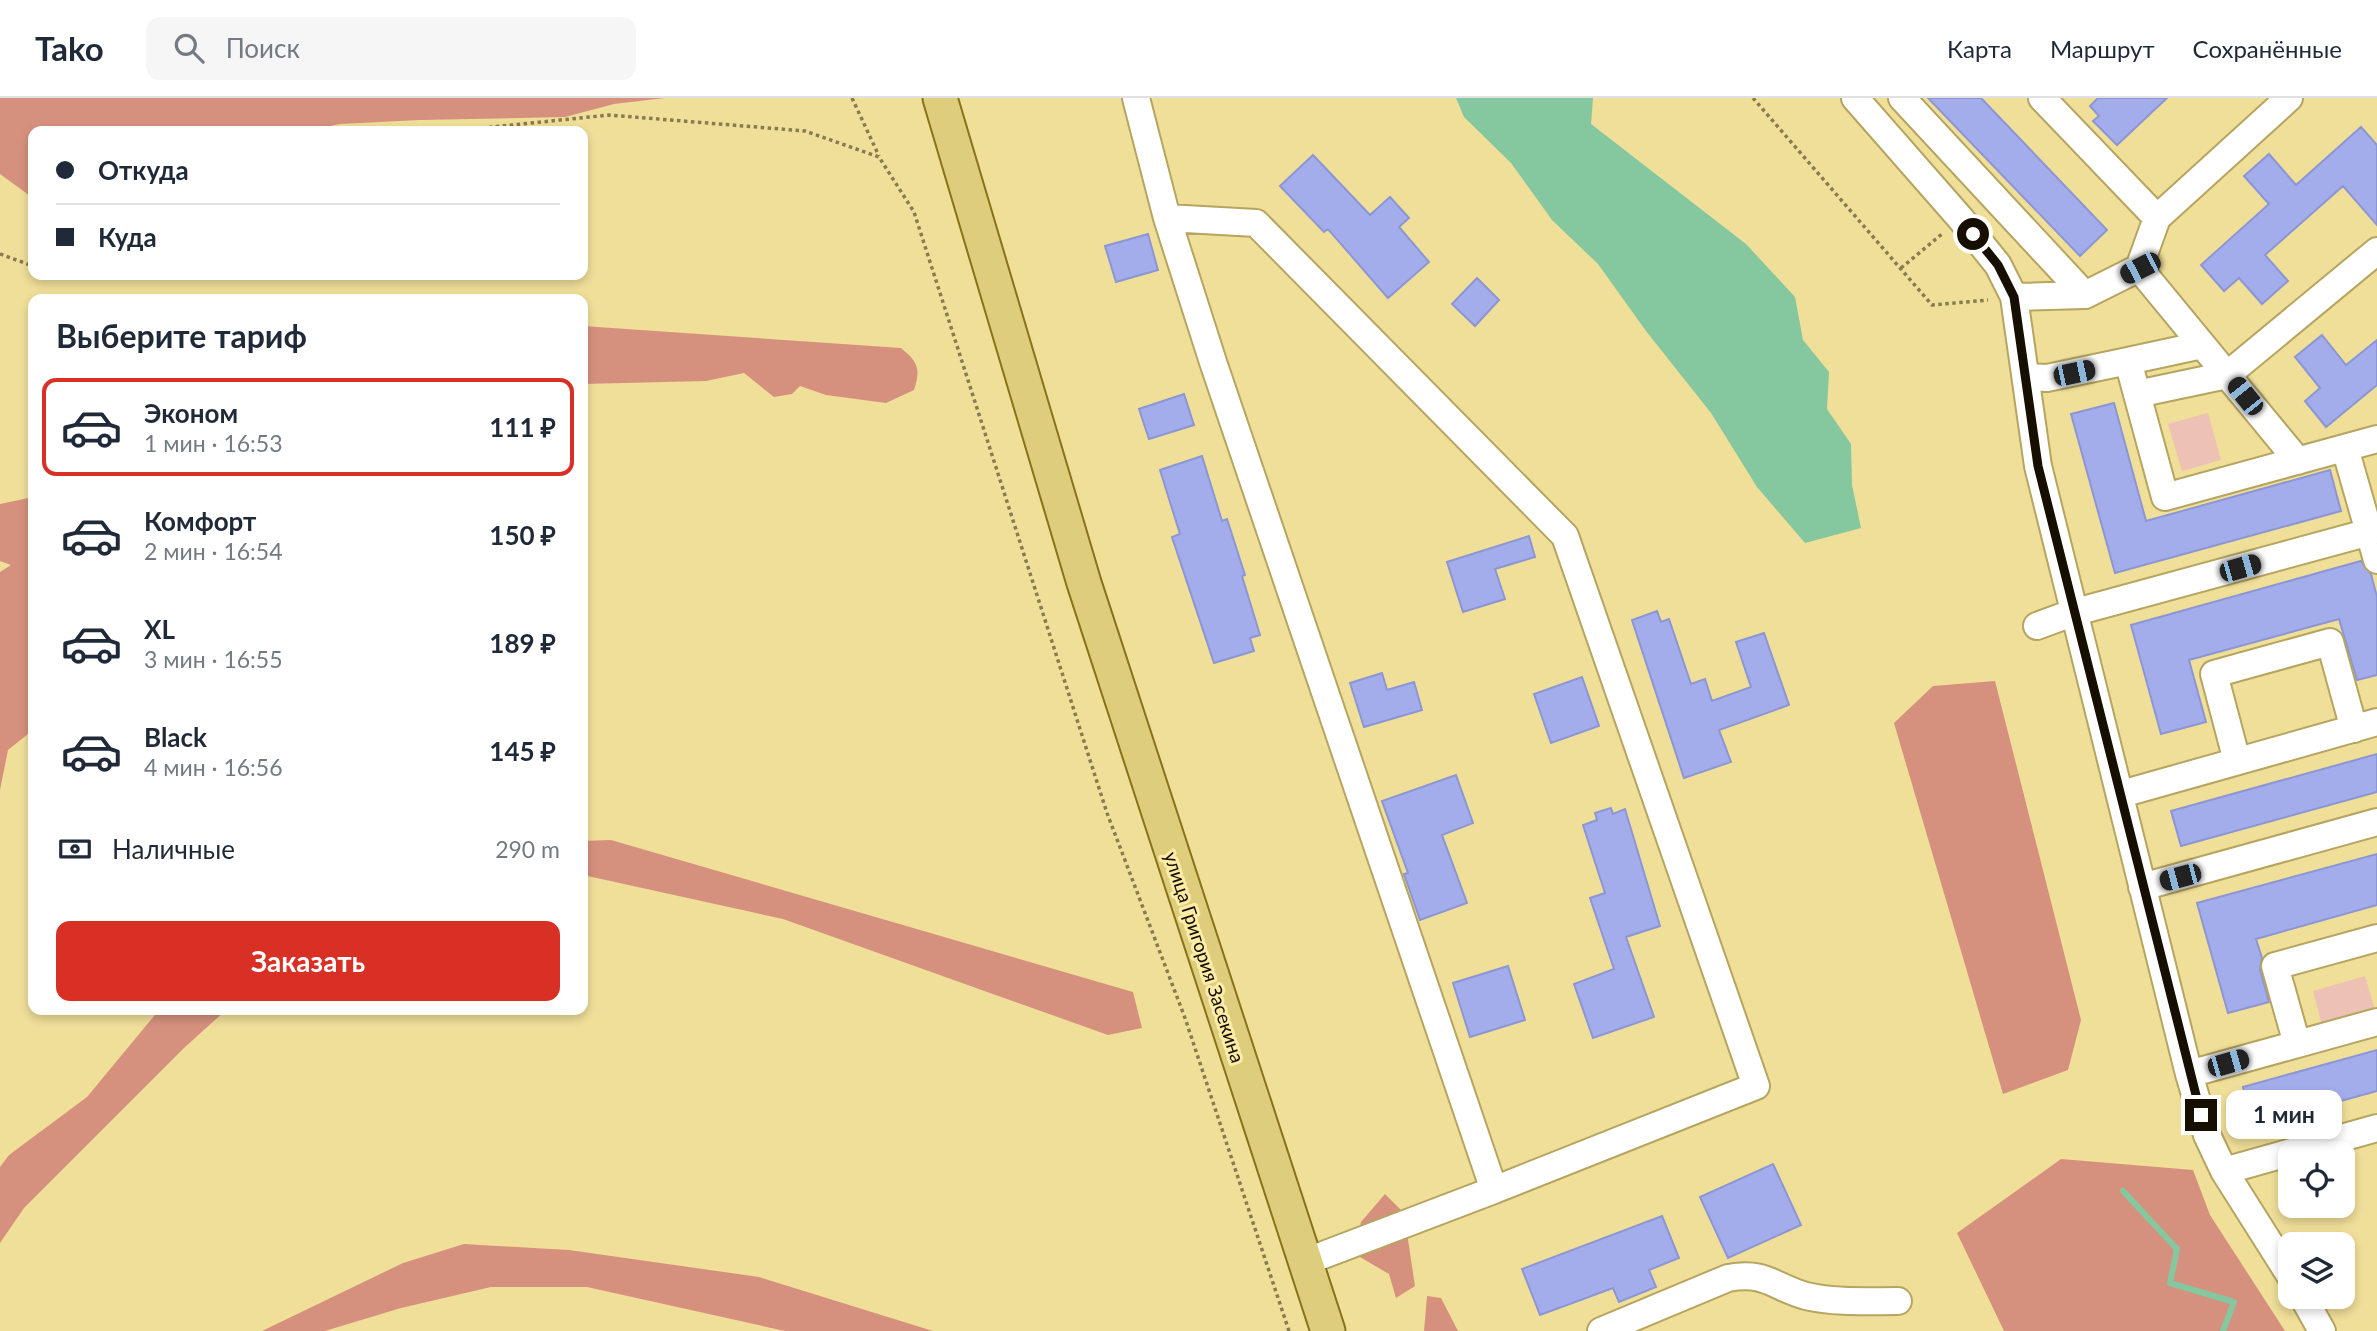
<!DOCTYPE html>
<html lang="ru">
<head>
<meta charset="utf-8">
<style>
  body { margin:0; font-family:Lato,sans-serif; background:#f6f6f7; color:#1f2937; height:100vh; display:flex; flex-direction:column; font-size:26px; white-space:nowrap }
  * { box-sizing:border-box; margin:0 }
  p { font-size:23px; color:#747a83 }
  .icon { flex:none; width:38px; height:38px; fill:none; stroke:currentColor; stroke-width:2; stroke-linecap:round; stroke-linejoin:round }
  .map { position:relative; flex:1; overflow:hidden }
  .panel { position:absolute; left:28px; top:196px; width:560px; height:721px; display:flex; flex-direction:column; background:#fff; border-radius:14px; box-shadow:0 4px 10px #0003 }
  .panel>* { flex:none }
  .guide { position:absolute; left:28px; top:28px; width:560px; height:154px; border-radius:14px; box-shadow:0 4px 10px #0003; display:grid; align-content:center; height:154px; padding:0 28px; background:#fff }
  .controls { position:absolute; left:2278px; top:1043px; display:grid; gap:14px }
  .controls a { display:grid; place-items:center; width:77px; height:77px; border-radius:14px; background:#fff; box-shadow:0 4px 10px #0003; font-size:35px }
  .end { position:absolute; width:32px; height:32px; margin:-16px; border:9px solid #160f00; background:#fff; box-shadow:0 0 0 4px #fff }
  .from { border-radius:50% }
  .bubble { position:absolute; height:49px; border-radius:14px; background:#fff; box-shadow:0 4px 10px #0003; font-size:23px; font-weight:700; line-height:49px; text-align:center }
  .car { position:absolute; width:21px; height:42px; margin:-21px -10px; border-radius:9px; box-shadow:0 0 5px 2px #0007; background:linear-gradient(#222 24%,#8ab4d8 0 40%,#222 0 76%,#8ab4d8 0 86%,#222 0) }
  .guide b { display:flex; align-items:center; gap:24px; height:66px; font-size:26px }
  .guide b+b { border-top:2px solid #e0e1e3 }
  .guide i { width:18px; height:18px; background:#1f2937 }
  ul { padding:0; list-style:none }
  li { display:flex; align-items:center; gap:21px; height:98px; margin:0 14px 10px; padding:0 14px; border:4px solid transparent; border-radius:14px }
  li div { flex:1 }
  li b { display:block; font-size:26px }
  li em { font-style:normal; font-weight:700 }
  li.active { border-color:#d93025 }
  li>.icon { width:63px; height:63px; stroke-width:1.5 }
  h2 { padding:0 28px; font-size:32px; line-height:84px }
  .pay { display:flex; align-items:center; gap:18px; height:77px; padding:0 28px; font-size:26px }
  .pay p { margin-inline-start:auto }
  .primary-button { display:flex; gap:14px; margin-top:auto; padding:14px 28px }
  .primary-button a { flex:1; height:80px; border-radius:14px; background:#d93025; color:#fff; font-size:28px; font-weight:700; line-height:80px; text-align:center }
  header { display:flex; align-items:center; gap:42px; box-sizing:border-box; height:98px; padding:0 35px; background:#fff; border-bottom:2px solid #e0e1e3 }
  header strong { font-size:33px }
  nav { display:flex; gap:38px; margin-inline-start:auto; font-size:24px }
  .search { width:490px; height:63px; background:#f6f6f7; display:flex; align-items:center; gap:18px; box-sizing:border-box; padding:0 24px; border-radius:14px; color:#747a83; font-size:26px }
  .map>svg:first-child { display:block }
</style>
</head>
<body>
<header>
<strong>Tako</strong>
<div class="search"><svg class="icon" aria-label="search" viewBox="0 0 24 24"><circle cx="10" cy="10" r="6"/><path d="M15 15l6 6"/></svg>Поиск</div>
<nav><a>Карта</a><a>Маршрут</a><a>Сохранённые</a></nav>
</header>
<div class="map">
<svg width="2377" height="1233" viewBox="0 0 2377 1233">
  <rect width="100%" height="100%" fill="#f0df99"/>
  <!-- green -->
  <path fill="#edc1b4" d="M 2208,315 L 2221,362 L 2182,373 L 2168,326 Z
    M 2365,878 L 2375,912 L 2322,927 L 2313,893 Z"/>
  <!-- forest -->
  <path fill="#d6917e" d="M 0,0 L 665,0 L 614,6 L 565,19 L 420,22 L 340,26 L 306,33 L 33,33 L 33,100 L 0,76 Z
    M 583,228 L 901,250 C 918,264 921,271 914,292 L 886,305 L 826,297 L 800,288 L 792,296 L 774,299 L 744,275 L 706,283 L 583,286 Z
    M 33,399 L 33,632 L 8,652 L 0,692 L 0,474 L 11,467 L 0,463 L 0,406 Z
    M 1995,583 L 2081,922 L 2068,972 L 2003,996 L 1894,625 L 1933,588 Z
    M 611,742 L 1133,894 L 1142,930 L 1108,937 L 783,821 L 583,777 L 583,743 Z
    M 159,912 L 226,912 L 184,950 L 24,1110 L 0,1145 L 0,1069 L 9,1057 L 87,999 Z
    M 2061,1061 L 2193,1072 L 2210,1117 L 2285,1233 L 2004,1233 L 1957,1135 Z
    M 1385,1096 L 1404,1115 L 1415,1188 L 1396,1200 L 1389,1176 L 1353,1155 L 1361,1124 Z
    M 464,1146 L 569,1152 L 759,1179 L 933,1233 L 785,1233 L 587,1189 L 491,1189 L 401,1210 L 325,1233 L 262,1233 L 403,1165 Z
    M 1427,1198 L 1441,1200 L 1458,1233 L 1424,1233 Z"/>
  <!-- water -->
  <path fill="#85c79f" d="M 1456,0 L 1593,0 L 1591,26 L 1746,146 L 1795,199 L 1803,242 L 1829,274 L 1827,311 L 1851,346 L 1852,387 L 1861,430 L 1805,445 L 1757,389 L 1711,315 L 1646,233 L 1598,166 L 1552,122 L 1511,65 L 1464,19 Z"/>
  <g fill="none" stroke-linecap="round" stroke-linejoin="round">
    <!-- stream -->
    <path stroke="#85c79f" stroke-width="6" d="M 2123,1093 L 2177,1151 L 2170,1185 L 2234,1204 L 2223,1233"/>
  </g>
  <!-- building -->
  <path fill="#a3adec" stroke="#8c96d3" stroke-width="2" d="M 1928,0 L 1981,0 L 2107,132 L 2080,158 Z
    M 2098,0 L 2167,0 L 2117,47 L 2093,23 L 2099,18 L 2090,8 Z
    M 2361,29 L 2377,47 L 2377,127 L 2343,88 L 2265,157 L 2288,183 L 2262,206 L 2239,180 L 2224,193 L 2201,167 L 2269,106 L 2244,78 L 2269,56 L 2296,87 Z
    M 1313,57 L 1370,117 L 1390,99 L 1409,120 L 1399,129 L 1429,164 L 1388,200 L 1328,131 L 1324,134 L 1280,88 Z
    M 1148,136 L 1158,172 L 1116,184 L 1105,148 Z
    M 1477,180 L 1499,202 L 1475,228 L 1452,206 Z
    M 2322,237 L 2346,267 L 2377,242 L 2377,287 L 2326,329 L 2305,303 L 2320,290 L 2295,259 Z
    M 1184,296 L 1194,327 L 1149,341 L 1139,311 Z
    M 2114,305 L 2146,423 L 2330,372 L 2341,413 L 2115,475 L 2071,316 Z
    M 1202,358 L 1222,423 L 1227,421 L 1245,477 L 1242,478 L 1260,537 L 1250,540 L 1254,553 L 1214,565 L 1172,439 L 1180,436 L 1160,372 Z
    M 1529,438 L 1535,459 L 1495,471 L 1505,501 L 1463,514 L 1447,464 Z
    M 2361,463 L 2371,476 L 2377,499 L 2377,577 L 2357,582 L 2339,521 L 2189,562 L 2206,624 L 2161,636 L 2131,527 Z
    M 1657,513 L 1661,524 L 1669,521 L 1691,586 L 1705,581 L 1712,603 L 1751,589 L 1736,544 L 1764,535 L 1789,607 L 1719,632 L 1731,664 L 1684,680 L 1632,522 Z
    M 1382,575 L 1387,592 L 1414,584 L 1422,612 L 1364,629 L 1350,585 Z
    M 1582,579 L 1599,628 L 1551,645 L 1534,596 Z
    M 2377,656 L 2377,694 L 2181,748 L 2171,713 Z
    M 1456,677 L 1473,725 L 1442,737 L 1467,805 L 1420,822 L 1404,776 L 1408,775 L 1382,703 Z
    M 1611,710 L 1613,716 L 1625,711 L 1660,828 L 1626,839 L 1654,919 L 1593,940 L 1574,886 L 1614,871 L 1590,800 L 1605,795 L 1583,727 L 1597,722 L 1595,715 Z
    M 2377,756 L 2377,807 L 2256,841 L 2262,860 L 2260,872 L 2269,904 L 2228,915 L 2197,805 Z
    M 1508,868 L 1525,922 L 1470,939 L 1453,885 Z
    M 2377,952 L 2377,993 L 2254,1027 L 2243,989 Z
    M 1773,1066 L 1801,1127 L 1728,1160 L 1700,1099 Z
    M 1662,1118 L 1679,1160 L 1649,1172 L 1656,1189 L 1619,1204 L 1613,1190 L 1540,1217 L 1522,1171 Z"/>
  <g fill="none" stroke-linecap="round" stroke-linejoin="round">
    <!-- minor casing -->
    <g stroke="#b5a560" stroke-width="30">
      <path id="minor" d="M 1136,0 L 1167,120 L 1213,264 L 1494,1092 L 1756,988 L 1565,438 L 1256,125 L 1167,120
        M 1855,0 L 1961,121 L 1998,167 L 2014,199 L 2038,368 L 2189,976 L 2207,1037 L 2224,1073 L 2291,1179
        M 1902,0 L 2085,197
        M 2042,0 L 2157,120
        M 2139,170 L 2298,363
        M 2139,170 L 2157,120 L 2289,0
        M 2014,199 L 2085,197 L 2139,170
        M 2128,263 L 2202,247
        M 2026,279 L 2047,280 L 2128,263 L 2165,399 L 2377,341
        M 2137,296 L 2227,277 L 2377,153
        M 2345,350 L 2377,462
        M 2037,528 L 2072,515 L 2377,432
        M 2237,663 L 2214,576 L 2330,544 L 2354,631
        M 2132,693 L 2377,624
        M 2142,789 L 2377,724
        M 2297,946 L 2275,868 L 2377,840
        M 2189,976 L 2377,924
        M 2224,1073 L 2377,1030
        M 1305,1164 L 1494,1092
        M 2303,1199 L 2322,1233
        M 1601,1233 L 1728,1180 C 1767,1173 1773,1189 1806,1198 C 1835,1205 1869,1203 1898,1203"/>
    </g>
    <!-- major casing -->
    <g stroke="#887418" stroke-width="37">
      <path id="major" d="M 940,0 L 1084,485 L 1328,1233"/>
    </g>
    <!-- path -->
    <path stroke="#877b4f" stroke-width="3.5" stroke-dasharray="3.5 3.5" stroke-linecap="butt" d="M 852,0 L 879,58
      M 1753,0 L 1932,207 L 1988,202
      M 454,33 L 609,17 L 805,33 L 879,59 L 914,114 L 1107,715 L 1185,920 L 1289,1233
      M 0,156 L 33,168
      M 1901,170 L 1942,136
      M 74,177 L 88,177"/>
    <!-- minor -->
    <use href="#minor" stroke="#fff" stroke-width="26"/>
    <!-- major -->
    <use href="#major" stroke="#ddcd7c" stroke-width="33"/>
  </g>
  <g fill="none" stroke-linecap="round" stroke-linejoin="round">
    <!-- route -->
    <path stroke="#160f00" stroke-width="9" d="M 1973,136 L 1998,167 L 2014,199 L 2038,368 L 2201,1017"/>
  </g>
  <g text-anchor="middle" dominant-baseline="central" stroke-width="6" stroke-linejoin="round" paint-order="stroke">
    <!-- street labels -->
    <g font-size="19" fill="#160f00" stroke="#fdeca6">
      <text transform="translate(1205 859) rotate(72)">улица Григория Засекина</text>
    </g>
  </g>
</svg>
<div class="controls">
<a><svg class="icon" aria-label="locate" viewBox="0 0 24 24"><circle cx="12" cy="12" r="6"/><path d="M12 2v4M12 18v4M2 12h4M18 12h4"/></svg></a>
<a><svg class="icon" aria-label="layers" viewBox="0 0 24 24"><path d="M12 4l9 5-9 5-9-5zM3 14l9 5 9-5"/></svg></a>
</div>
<i class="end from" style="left:1973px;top:136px"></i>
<i class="end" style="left:2201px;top:1017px"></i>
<div class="bubble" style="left:2226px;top:992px;width:116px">1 мин</div>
<i class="car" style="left:2140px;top:170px;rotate:243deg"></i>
<i class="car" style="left:2074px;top:275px;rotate:78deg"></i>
<i class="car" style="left:2245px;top:298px;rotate:321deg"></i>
<i class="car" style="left:2240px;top:470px;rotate:74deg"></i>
<i class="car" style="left:2180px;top:779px;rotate:255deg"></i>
<i class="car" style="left:2228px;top:965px;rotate:74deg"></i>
<div class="guide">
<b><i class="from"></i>Откуда</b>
<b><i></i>Куда</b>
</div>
<section class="panel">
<h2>Выберите тариф</h2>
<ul>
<li class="active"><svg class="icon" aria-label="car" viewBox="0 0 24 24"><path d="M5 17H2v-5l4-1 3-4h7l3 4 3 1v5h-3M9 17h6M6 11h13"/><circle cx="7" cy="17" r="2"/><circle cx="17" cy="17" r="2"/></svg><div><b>Эконом</b><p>1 мин · 16:53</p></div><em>111 ₽</em></li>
<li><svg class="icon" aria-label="car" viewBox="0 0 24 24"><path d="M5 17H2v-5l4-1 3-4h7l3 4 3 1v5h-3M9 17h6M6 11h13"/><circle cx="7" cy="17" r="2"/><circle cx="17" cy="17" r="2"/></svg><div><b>Комфорт</b><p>2 мин · 16:54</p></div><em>150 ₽</em></li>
<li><svg class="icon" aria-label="car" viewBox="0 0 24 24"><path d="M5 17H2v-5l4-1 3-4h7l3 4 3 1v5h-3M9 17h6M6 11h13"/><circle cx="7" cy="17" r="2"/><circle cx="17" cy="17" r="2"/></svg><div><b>XL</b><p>3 мин · 16:55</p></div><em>189 ₽</em></li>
<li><svg class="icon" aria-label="car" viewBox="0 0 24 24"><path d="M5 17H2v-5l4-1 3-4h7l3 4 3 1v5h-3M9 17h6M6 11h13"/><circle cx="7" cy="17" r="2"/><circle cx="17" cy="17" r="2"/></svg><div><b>Black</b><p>4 мин · 16:56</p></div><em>145 ₽</em></li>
</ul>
<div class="pay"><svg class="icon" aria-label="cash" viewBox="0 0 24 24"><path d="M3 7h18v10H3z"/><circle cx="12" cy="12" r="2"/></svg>Наличные<p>290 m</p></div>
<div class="primary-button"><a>Заказать</a></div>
</section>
</div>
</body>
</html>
